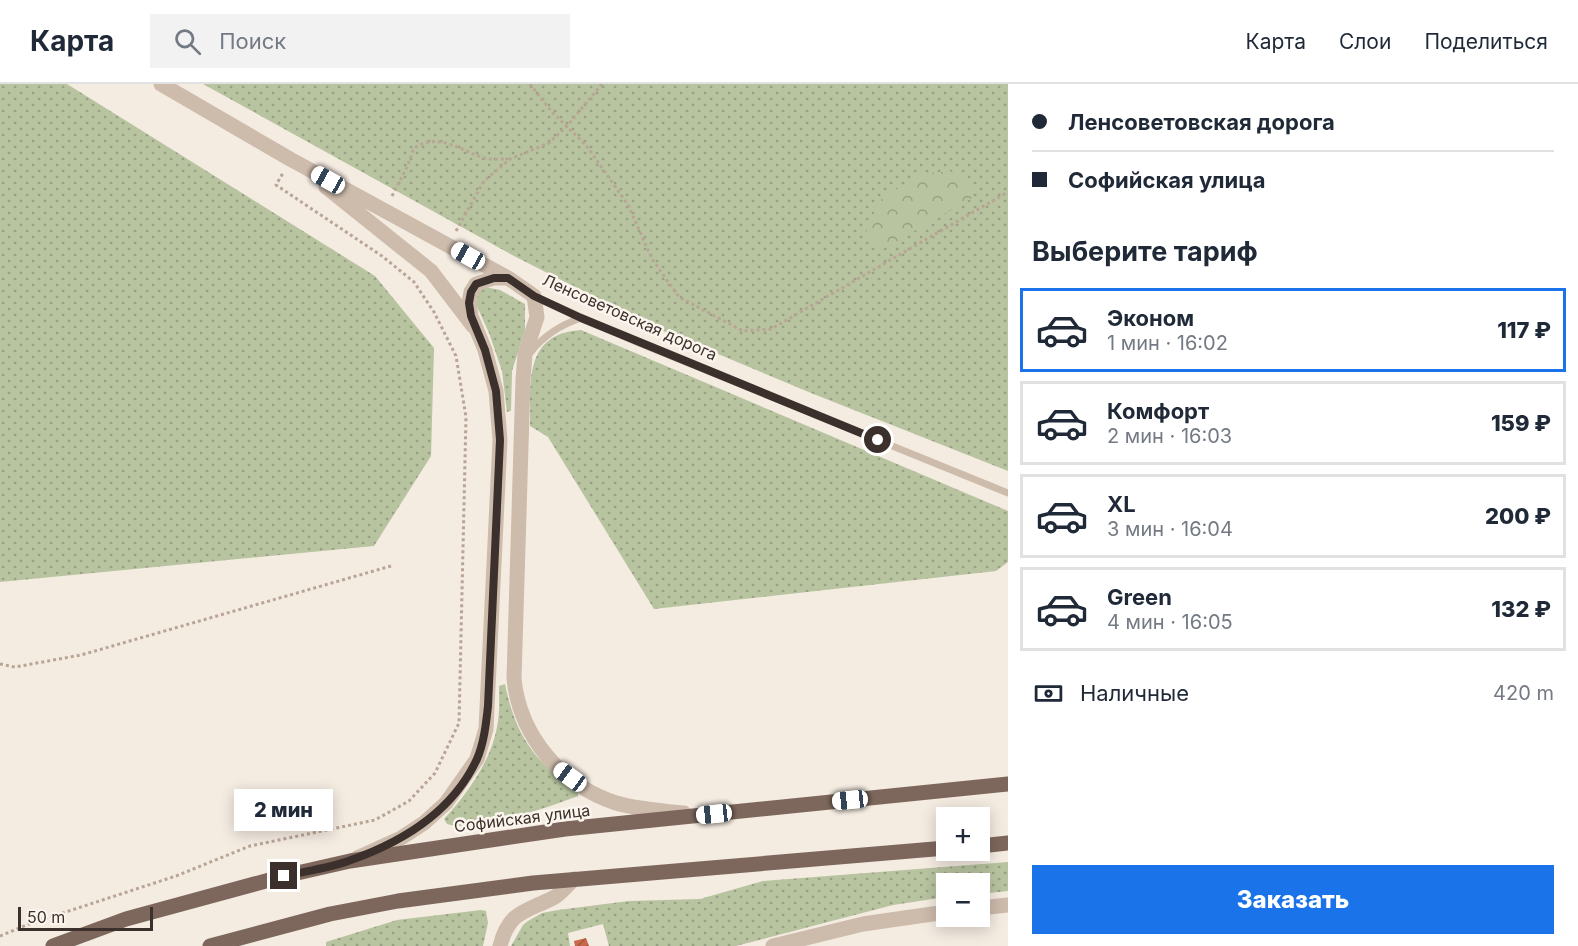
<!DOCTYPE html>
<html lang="ru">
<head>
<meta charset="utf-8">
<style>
  body { margin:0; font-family:Inter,sans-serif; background:#f2f2f3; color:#1f2937; height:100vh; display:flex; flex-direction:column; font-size:22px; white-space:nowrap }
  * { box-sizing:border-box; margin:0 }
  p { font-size:20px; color:#747a83 }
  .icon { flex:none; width:33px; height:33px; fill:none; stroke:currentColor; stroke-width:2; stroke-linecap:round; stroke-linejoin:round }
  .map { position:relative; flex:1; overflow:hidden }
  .details { display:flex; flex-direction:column; background:#fff; width:570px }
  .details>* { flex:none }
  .top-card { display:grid; align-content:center; height:132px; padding:0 24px; background:#fff }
  .controls { position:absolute; left:936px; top:723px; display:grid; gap:12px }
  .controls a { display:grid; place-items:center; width:54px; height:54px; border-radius:0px; background:#fff; box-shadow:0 3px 15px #0003; font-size:30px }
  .scale { position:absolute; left:18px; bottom:15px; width:135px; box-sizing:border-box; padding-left:6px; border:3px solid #3b302b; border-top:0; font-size:16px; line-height:21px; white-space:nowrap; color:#3b302b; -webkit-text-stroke:4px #fbf5ee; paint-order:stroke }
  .end { position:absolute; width:27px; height:27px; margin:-14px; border:8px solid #3b302b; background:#fff; box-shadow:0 0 0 3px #fff }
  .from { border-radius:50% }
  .bubble { position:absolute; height:42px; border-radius:0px; background:#fff; box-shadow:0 3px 15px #0003; font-size:20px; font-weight:800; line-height:42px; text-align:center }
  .car { position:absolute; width:18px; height:36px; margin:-18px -9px; border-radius:8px; box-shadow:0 0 4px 2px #0007; background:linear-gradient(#fff 24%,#345 0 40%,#fff 0 76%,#345 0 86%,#fff 0) }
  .top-card b { display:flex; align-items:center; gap:21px; height:57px; font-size:22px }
  .top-card b+b { border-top:2px solid #e0e1e3 }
  .top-card i { width:15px; height:15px; background:#1f2937 }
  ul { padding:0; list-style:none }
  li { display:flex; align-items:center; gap:18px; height:84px; margin:0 12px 9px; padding:0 12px; border:3px solid #e0e1e3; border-radius:0px }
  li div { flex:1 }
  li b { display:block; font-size:22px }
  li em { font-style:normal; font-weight:800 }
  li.selected { border-color:#1a73e8 }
  li>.icon { width:54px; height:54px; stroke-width:1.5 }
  h2 { padding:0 24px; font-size:27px; line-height:72px }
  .pay { display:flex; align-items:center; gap:15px; height:66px; padding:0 24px; font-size:22px }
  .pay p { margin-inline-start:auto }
  .primary-button { display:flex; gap:12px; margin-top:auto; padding:12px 24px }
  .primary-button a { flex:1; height:69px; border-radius:0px; background:#1a73e8; color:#fff; font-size:24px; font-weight:800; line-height:69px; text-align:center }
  header { display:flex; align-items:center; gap:36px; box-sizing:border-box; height:84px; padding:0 30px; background:#fff; border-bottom:2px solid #e0e1e3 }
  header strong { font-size:28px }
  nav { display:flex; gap:33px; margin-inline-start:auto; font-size:21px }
  .search { width:420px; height:54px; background:#f2f2f3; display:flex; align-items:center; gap:15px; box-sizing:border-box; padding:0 21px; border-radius:0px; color:#747a83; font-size:22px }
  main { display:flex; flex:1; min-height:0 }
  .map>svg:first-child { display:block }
</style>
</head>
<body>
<header>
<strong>Карта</strong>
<div class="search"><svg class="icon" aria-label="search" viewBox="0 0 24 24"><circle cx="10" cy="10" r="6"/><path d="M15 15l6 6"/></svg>Поиск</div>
<nav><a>Карта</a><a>Слои</a><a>Поделиться</a></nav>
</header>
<main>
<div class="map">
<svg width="1008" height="862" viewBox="0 0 1008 862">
  <defs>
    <pattern id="grass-dots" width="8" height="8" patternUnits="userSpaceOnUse" patternTransform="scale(1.5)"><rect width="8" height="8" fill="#b8c4a0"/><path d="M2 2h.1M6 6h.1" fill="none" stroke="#97a083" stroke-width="1.8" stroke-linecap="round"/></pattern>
    <pattern id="forest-crowns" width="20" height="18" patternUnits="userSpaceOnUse" patternTransform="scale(1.5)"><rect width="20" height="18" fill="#b8c4a0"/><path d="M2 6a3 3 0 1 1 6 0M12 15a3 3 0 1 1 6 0" fill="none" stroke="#97a083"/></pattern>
    <pattern id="building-hatch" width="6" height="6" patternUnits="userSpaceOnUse" patternTransform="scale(1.5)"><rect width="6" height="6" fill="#c8694b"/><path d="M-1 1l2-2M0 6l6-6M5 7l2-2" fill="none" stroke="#a4573f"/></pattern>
  </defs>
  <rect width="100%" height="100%" fill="#f4ebe1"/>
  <!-- grass -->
  <path fill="url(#grass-dots)" d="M 0,0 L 67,0 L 375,192 L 434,264 L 431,372 L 374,462 L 0,498 Z
    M 203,0 L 1008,0 L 1008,387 L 811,309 L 656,244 L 514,172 Z
    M 484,203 L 500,206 L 525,220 L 525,246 L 512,287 L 511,327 L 507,328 L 502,287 L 489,249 L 474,216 L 479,207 Z
    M 581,246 L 1008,427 L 1008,478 L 996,487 L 654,525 L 548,353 L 530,342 C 531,299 523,250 581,246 Z
    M 505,600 C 516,653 534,677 578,707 L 578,712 C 549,723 475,749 447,740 L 444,735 C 467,710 491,677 497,643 C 500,630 499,615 499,602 Z
    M 1008,778 L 1008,807 L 980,810 L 980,800 L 946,800 L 946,813 L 893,821 L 736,862 L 609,862 L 603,840 L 568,849 L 570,862 L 511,862 L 523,841 L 528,837 L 542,829 L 558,826 L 629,817 L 700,815 L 763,797 Z
    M 481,826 L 486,827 L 488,839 L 483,862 L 326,862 L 326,858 L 397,836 Z"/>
  <!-- forest -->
  <path fill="url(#forest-crowns)" d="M 950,87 L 975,102 L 972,114 L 883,165 L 872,162 L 865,151 L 879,117 L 919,90 Z"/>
  <!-- building -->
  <path fill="url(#building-hatch)" d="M 586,854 L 589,862 L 575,862 L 574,857 Z"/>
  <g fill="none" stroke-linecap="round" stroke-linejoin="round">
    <!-- path -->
    <path stroke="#b9a596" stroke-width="3" stroke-dasharray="3 3" stroke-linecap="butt" d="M 530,0 L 551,27 L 586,61 L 628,121 L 652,175 L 679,213 L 743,247 L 771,245 L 1008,108
      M 392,112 L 407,83 L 414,64 C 440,48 459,66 484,74 C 492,76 500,75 508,75
      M 456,147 L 484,97 L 510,75 L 549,59 L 567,42 L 602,0
      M 0,580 L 15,583 L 81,571 L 391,482
      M 0,852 L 29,840 L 176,792 L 250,762 L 375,736 L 409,717 L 435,689 L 459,639 L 466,333 L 456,272 L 434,228 L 414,198 L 382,172 L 276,101 L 283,89"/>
    <!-- service -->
    <path stroke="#cdbbac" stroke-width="7" d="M 534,212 L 639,259 L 1008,409
      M 530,269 C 544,251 560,241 581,234"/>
    <!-- tertiary -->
    <path stroke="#cdbbac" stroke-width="15" d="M 161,0 L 290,75 L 508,194 L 534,212 L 537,233 L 525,270 L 523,296 L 514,595 C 520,652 561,701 616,719 C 637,725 662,727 684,729
      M 326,103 L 431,187 L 473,242
      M 357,774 L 401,754 L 424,739 L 446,719 L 477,675 L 486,645 L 500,356 L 496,307 L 485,266 L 471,232 L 469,219 L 471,208 L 476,200 L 494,194 L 508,194
      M 980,824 L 1008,821
      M 500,862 C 509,827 525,828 553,814 C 561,810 567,801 574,795
      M 773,862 L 863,840 L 946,828"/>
    <!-- primary -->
    <path stroke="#7d675c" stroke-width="15" d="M 980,762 L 1008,759
      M 53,862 L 126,835 L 284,792 L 350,777 L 565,745 L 1008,700
      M 210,862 L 330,830 L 398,817 L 533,799 L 946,764"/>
  </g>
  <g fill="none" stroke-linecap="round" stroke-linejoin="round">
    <!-- route -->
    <path stroke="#3b302b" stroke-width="8" d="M 284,792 C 306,787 330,784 351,776 C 402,758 453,727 477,675 C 484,659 486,640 488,622 L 500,356 L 496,307 L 485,266 L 471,232 L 469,219 L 471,208 L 476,200 L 494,194 L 508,194 L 534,212 L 581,234 L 878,356"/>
  </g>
  <g text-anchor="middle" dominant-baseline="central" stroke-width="5" stroke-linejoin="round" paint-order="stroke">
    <!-- street labels -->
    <g font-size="16" fill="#3b302b" stroke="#fbf5ee">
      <text transform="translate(630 233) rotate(24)">Ленсоветовская дорога</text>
      <text transform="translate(522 734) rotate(-7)">Софийская улица</text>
    </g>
  </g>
</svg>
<div class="controls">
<a>+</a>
<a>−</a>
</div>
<div class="scale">50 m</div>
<i class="end from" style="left:878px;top:356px"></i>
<i class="end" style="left:284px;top:792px"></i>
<div class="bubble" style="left:234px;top:705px;width:99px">2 мин</div>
<i class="car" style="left:328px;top:96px;rotate:299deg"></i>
<i class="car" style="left:468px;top:172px;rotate:299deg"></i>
<i class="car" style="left:570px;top:693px;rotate:306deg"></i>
<i class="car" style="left:850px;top:716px;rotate:264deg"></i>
<i class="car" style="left:714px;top:730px;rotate:264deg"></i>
</div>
<section class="details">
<div class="top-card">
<b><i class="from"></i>Ленсоветовская дорога</b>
<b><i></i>Софийская улица</b>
</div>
<h2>Выберите тариф</h2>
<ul>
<li class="selected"><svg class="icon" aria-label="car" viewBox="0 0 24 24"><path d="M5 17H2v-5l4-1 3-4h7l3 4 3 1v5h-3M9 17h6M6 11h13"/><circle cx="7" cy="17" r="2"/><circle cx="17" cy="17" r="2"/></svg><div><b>Эконом</b><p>1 мин · 16:02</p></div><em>117 ₽</em></li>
<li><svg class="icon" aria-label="car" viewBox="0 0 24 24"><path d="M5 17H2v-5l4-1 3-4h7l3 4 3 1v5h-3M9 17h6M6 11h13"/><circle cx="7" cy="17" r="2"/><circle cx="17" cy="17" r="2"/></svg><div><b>Комфорт</b><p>2 мин · 16:03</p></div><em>159 ₽</em></li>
<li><svg class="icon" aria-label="car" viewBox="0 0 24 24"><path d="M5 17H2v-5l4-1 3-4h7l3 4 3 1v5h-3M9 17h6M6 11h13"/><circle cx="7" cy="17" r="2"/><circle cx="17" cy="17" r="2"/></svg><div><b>XL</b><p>3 мин · 16:04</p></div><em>200 ₽</em></li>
<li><svg class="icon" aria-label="car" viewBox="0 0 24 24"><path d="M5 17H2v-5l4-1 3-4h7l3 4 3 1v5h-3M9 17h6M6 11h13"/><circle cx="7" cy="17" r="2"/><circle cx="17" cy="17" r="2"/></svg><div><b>Green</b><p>4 мин · 16:05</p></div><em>132 ₽</em></li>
</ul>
<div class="pay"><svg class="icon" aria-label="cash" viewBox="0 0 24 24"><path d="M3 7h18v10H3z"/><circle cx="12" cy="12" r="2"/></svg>Наличные<p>420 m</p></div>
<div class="primary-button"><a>Заказать</a></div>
</section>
</main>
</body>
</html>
